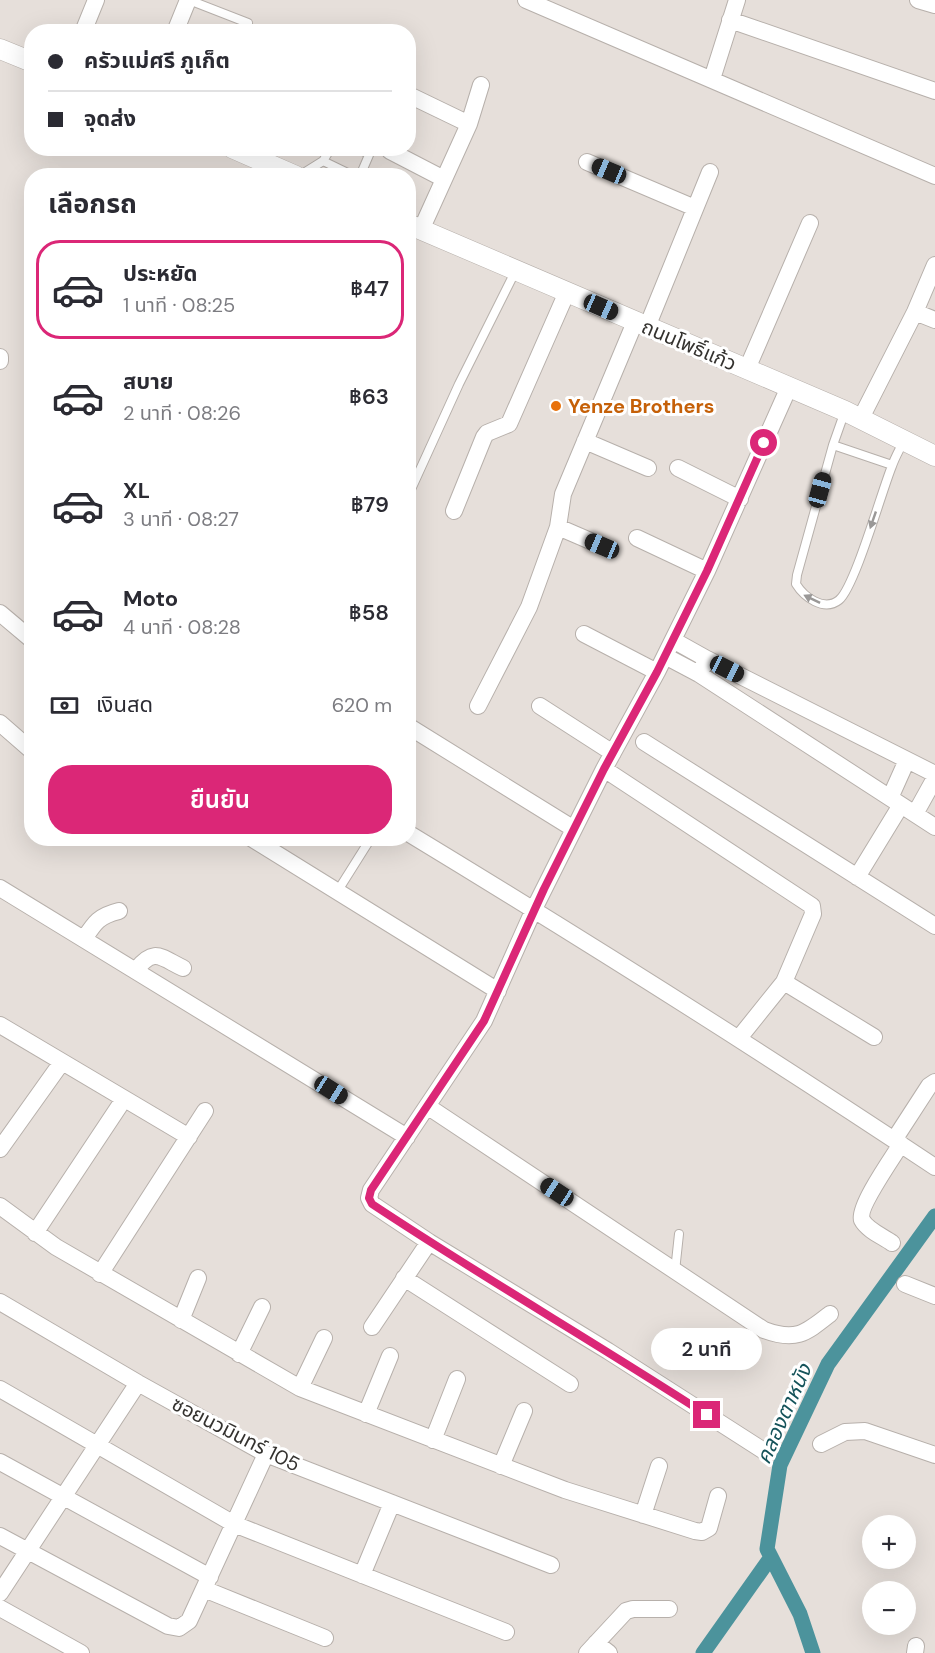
<!DOCTYPE html>
<html lang="th">
<head>
<meta charset="utf-8">
<style>
  body { margin:0; font-family:"DM Sans","Noto Sans Thai",sans-serif; background:#f2f2f3; color:#2b2b33; height:100vh; display:flex; flex-direction:column; font-size:22px; white-space:nowrap }
  * { box-sizing:border-box; margin:0 }
  p { font-size:20px; color:#7c7c81 }
  .icon { flex:none; width:33px; height:33px; fill:none; stroke:currentColor; stroke-width:2; stroke-linecap:round; stroke-linejoin:round }
  .map { position:relative; flex:1; overflow:hidden }
  .details { position:absolute; left:24px; top:168px; width:392px; height:678px; display:flex; flex-direction:column; background:#fff; border-radius:24px; box-shadow:0 6px 24px #0002 }
  .details>* { flex:none }
  .hud { position:absolute; left:24px; top:24px; width:392px; height:132px; border-radius:24px; box-shadow:0 6px 24px #0002; display:grid; align-content:center; height:132px; padding:0 24px; background:#fff }
  .buttons { position:absolute; left:862px; top:1515px; display:grid; gap:12px }
  .buttons a { display:grid; place-items:center; width:54px; height:54px; border-radius:50%; background:#fff; box-shadow:0 6px 24px #0002; font-size:30px }
  .end { position:absolute; width:27px; height:27px; margin:-14px; border:8px solid #db2777; background:#fff; box-shadow:0 0 0 3px #fff }
  .from { border-radius:50% }
  .bubble { position:absolute; height:42px; border-radius:21px; background:#fff; box-shadow:0 6px 24px #0002; font-size:20px; font-weight:600; line-height:42px; text-align:center }
  .car { position:absolute; width:18px; height:36px; margin:-18px -9px; border-radius:8px; box-shadow:0 0 4px 2px #0007; background:linear-gradient(#222 24%,#8ab4d8 0 40%,#222 0 76%,#8ab4d8 0 86%,#222 0) }
  .hud b { display:flex; align-items:center; gap:21px; height:57px; font-size:22px }
  .hud b+b { border-top:2px solid #e1e1e2 }
  .hud i { width:15px; height:15px; background:#2b2b33 }
  ul { padding:0; list-style:none }
  li { display:flex; align-items:center; gap:18px; height:99px; margin:0 12px 9px; padding:0 12px; border:3px solid transparent; border-radius:24px }
  li div { flex:1 }
  li b { display:block; font-size:22px }
  li em { font-style:normal; font-weight:600 }
  li.current { border-color:#db2777 }
  li>.icon { width:54px; height:54px; stroke-width:1.5 }
  h2 { padding:0 24px; font-size:27px; line-height:72px }
  .pay { display:flex; align-items:center; gap:15px; height:66px; padding:0 24px; font-size:22px }
  .pay p { margin-inline-start:auto }
  .action { display:flex; gap:12px; margin-top:auto; padding:12px 24px }
  .action a { flex:1; height:69px; border-radius:24px; background:#db2777; color:#fff; font-size:24px; font-weight:600; line-height:69px; text-align:center }
  .map>svg:first-child { display:block }
</style>
</head>
<body>
<div class="map">
<svg width="935" height="1653" viewBox="0 0 935 1653">
  <rect width="100%" height="100%" fill="#e6dfda"/>
  <g fill="none" stroke-linecap="round" stroke-linejoin="round">
    <!-- canal -->
    <path stroke="#4c939c" stroke-width="15" d="M 703,1653 L 771,1557
      M 813,1653 L 800,1614 L 767,1549 L 780,1465 L 828,1364 L 935,1216"/>
    <!-- service casing -->
    <g stroke="#b7b0ab" stroke-width="10">
      <path id="service" d="M 189,0 L 248,23
        M 356,148 L 369,154
        M 323,161 L 354,176
        M 299,176 L 323,161 L 331,148
        M 360,176 L 372,148
        M 408,280 L 410,291 L 408,296
        M 845,411 L 833,445 L 797,575 L 796,584 C 804,597 824,612 839,600 C 855,587 882,490 892,466 C 895,457 900,449 904,440
        M 833,445 L 892,465
        M 408,496 L 459,384 L 516,270
        M 337,892 L 371,838
        M 675,1271 L 679,1234"/>
    </g>
    <!-- minor casing -->
    <g stroke="#b7b0ab" stroke-width="18">
      <path id="minor" d="M 526,0 L 935,176
        M 918,0 L 935,5
        M 730,20 L 935,91
        M 83,32 L 96,0
        M 175,32 L 188,0
        M 712,79 L 737,0
        M 411,96 L 469,124
        M 390,151 L 444,179
        M 587,162 L 695,208
        M 421,230 L 469,124 L 481,85
        M 915,312 L 935,320
        M 647,327 L 710,172
        M 0,357 L 0,361
        M 747,369 L 810,223
        M 861,418 L 915,312 L 935,265
        M 585,441 L 648,468
        M 678,468 L 740,499
        M 454,511 L 484,437 L 487,433 L 509,424 L 567,292
        M 558,527 L 602,546
        M 637,538 L 707,571
        M 0,613 L 32,640
        M 584,634 L 657,672
        M 673,640 L 707,659
        M 665,656 L 699,674 L 935,827
        M 699,674 L 707,659 L 935,774
        M 478,706 L 529,607 L 558,527 L 563,494 L 635,322
        M 540,706 L 613,753
        M 0,723 L 32,751
        M 408,726 L 574,829
        M 644,742 L 935,926
        M 604,769 L 812,906 L 813,914 L 784,982 L 874,1037
        M 890,798 L 907,760
        M 915,814 L 935,778
        M 408,833 C 586,941 762,1052 935,1167
        M 251,838 L 498,991
        M 857,877 L 901,805
        M 0,888 L 407,1137
        M 84,939 C 95,922 99,916 119,911
        M 136,970 C 154,947 160,957 183,968
        M 0,1025 L 189,1137
        M 739,1038 L 784,982
        M 427,1106 L 764,1330 C 796,1342 806,1333 830,1314
        M 894,1140 L 929,1086 L 935,1082
        M 0,1149 L 62,1062
        M 0,1206 L 56,1247 L 300,1388 L 565,1490 L 695,1531 L 702,1532 L 709,1528 L 718,1496
        M 35,1233 L 124,1099
        M 892,1243 C 884,1237 867,1230 862,1220 C 857,1208 893,1157 901,1144
        M 100,1274 L 205,1111
        M 404,1278 L 570,1384
        M 905,1284 L 935,1296
        M 0,1302 L 138,1383 L 266,1454 L 551,1565
        M 181,1320 L 198,1278
        M 372,1327 L 429,1242
        M 239,1354 L 262,1307
        M 300,1388 L 324,1338
        M 0,1389 L 234,1524 L 506,1632
        M 366,1414 L 390,1356
        M 433,1440 L 457,1379
        M 821,1444 L 845,1432 L 865,1431 L 935,1455
        M 767,1453 L 608,1351 L 429,1242 L 372,1204 L 369,1198 L 371,1190 L 484,1021 L 534,909 L 604,769 L 657,672 L 707,571 L 789,387
        M 0,1462 L 210,1577
        M 501,1466 L 524,1411
        M 643,1515 L 659,1466
        M 0,1536 L 168,1626 L 179,1628 L 189,1621 L 266,1454
        M 362,1575 L 392,1503
        M 204,1589 L 325,1638
        M 0,1593 L 138,1383
        M 0,1608 L 81,1653
        M 596,1643 L 609,1653
        M 587,1653 L 626,1611 L 633,1609 L 669,1609
        M 915,1653 L 916,1646"/>
    </g>
    <!-- tertiary casing -->
    <g stroke="#b7b0ab" stroke-width="21">
      <path id="tertiary" d="M 0,49 L 32,62
        M 232,148 L 296,176
        M 408,224 L 845,411 L 935,456"/>
    </g>
    <!-- service -->
    <use href="#service" stroke="#fff" stroke-width="8"/>
    <!-- minor -->
    <use href="#minor" stroke="#fff" stroke-width="16"/>
    <!-- tertiary -->
    <use href="#tertiary" stroke="#fff" stroke-width="20"/>
  </g>
  <!-- one-way arrows -->
  <defs><path id="oneway-solid" d="M-6-.8H1V-3.2L6.5 0L1 3.2V.8H-6Z" transform="scale(1.5)"/></defs>
  <g fill="#9a9897">
    <use href="#oneway-solid" transform="translate(873 520) rotate(109)"/>
    <use href="#oneway-solid" transform="translate(812 599) rotate(-154)"/>
  </g>
  <g fill="none" stroke-linecap="round" stroke-linejoin="round">
    <!-- route -->
    <path stroke="#db2777" stroke-width="8" d="M 707,1415 C 596,1343 482,1277 372,1204 L 369,1198 L 371,1190 L 484,1021 L 544,889 L 604,769 L 657,672 L 707,571 L 764,443"/>
  </g>
  <!-- markers -->
  <circle fill="#e8710a" stroke="#fff" stroke-width="2" cx="556" cy="406" r="6"/>
  <g text-anchor="middle" dominant-baseline="central" stroke-width="6" stroke-linejoin="round" paint-order="stroke">
    <!-- street labels -->
    <g font-size="20" fill="#34322f" stroke="#fff">
      <text transform="translate(689 345) rotate(23)">ถนนโพธิ์แก้ว</text>
      <text transform="translate(236 1434) rotate(27)">ซอยนวมินทร์ 105</text>
    </g>
    <!-- food labels -->
    <g font-size="20" font-weight="bold" fill="#c56008" stroke="#fff" text-anchor="start">
      <text x="568" y="406">Yenze Brothers</text>
    </g>
    <!-- water labels -->
    <g font-size="21" font-style="italic" fill="#15535a" stroke="#fff">
      <text transform="translate(784 1414) rotate(-66)">คลองตาหนัง</text>
    </g>
  </g>
</svg>
<div class="buttons">
<a>+</a>
<a>−</a>
</div>
<i class="end from" style="left:764px;top:443px"></i>
<i class="end" style="left:707px;top:1415px"></i>
<div class="bubble" style="left:651px;top:1328px;width:111px">2 นาที</div>
<i class="car" style="left:609px;top:171px;rotate:293deg"></i>
<i class="car" style="left:601px;top:307px;rotate:114deg"></i>
<i class="car" style="left:820px;top:490px;rotate:15deg"></i>
<i class="car" style="left:602px;top:546px;rotate:293deg"></i>
<i class="car" style="left:727px;top:669px;rotate:117deg"></i>
<i class="car" style="left:331px;top:1090px;rotate:122deg"></i>
<i class="car" style="left:557px;top:1192px;rotate:303deg"></i>
<div class="hud">
<b><i class="from"></i>ครัวแม่ศรี ภูเก็ต</b>
<b><i></i>จุดส่ง</b>
</div>
<section class="details">
<h2>เลือกรถ</h2>
<ul>
<li class="current"><svg class="icon" aria-label="car" viewBox="0 0 24 24"><path d="M5 17H2v-5l4-1 3-4h7l3 4 3 1v5h-3M9 17h6M6 11h13"/><circle cx="7" cy="17" r="2"/><circle cx="17" cy="17" r="2"/></svg><div><b>ประหยัด</b><p>1 นาที · 08:25</p></div><em>฿47</em></li>
<li><svg class="icon" aria-label="car" viewBox="0 0 24 24"><path d="M5 17H2v-5l4-1 3-4h7l3 4 3 1v5h-3M9 17h6M6 11h13"/><circle cx="7" cy="17" r="2"/><circle cx="17" cy="17" r="2"/></svg><div><b>สบาย</b><p>2 นาที · 08:26</p></div><em>฿63</em></li>
<li><svg class="icon" aria-label="car" viewBox="0 0 24 24"><path d="M5 17H2v-5l4-1 3-4h7l3 4 3 1v5h-3M9 17h6M6 11h13"/><circle cx="7" cy="17" r="2"/><circle cx="17" cy="17" r="2"/></svg><div><b>XL</b><p>3 นาที · 08:27</p></div><em>฿79</em></li>
<li><svg class="icon" aria-label="car" viewBox="0 0 24 24"><path d="M5 17H2v-5l4-1 3-4h7l3 4 3 1v5h-3M9 17h6M6 11h13"/><circle cx="7" cy="17" r="2"/><circle cx="17" cy="17" r="2"/></svg><div><b>Moto</b><p>4 นาที · 08:28</p></div><em>฿58</em></li>
</ul>
<div class="pay"><svg class="icon" aria-label="cash" viewBox="0 0 24 24"><path d="M3 7h18v10H3z"/><circle cx="12" cy="12" r="2"/></svg>เงินสด<p>620 m</p></div>
<div class="action"><a>ยืนยัน</a></div>
</section>
</div>
</body>
</html>
